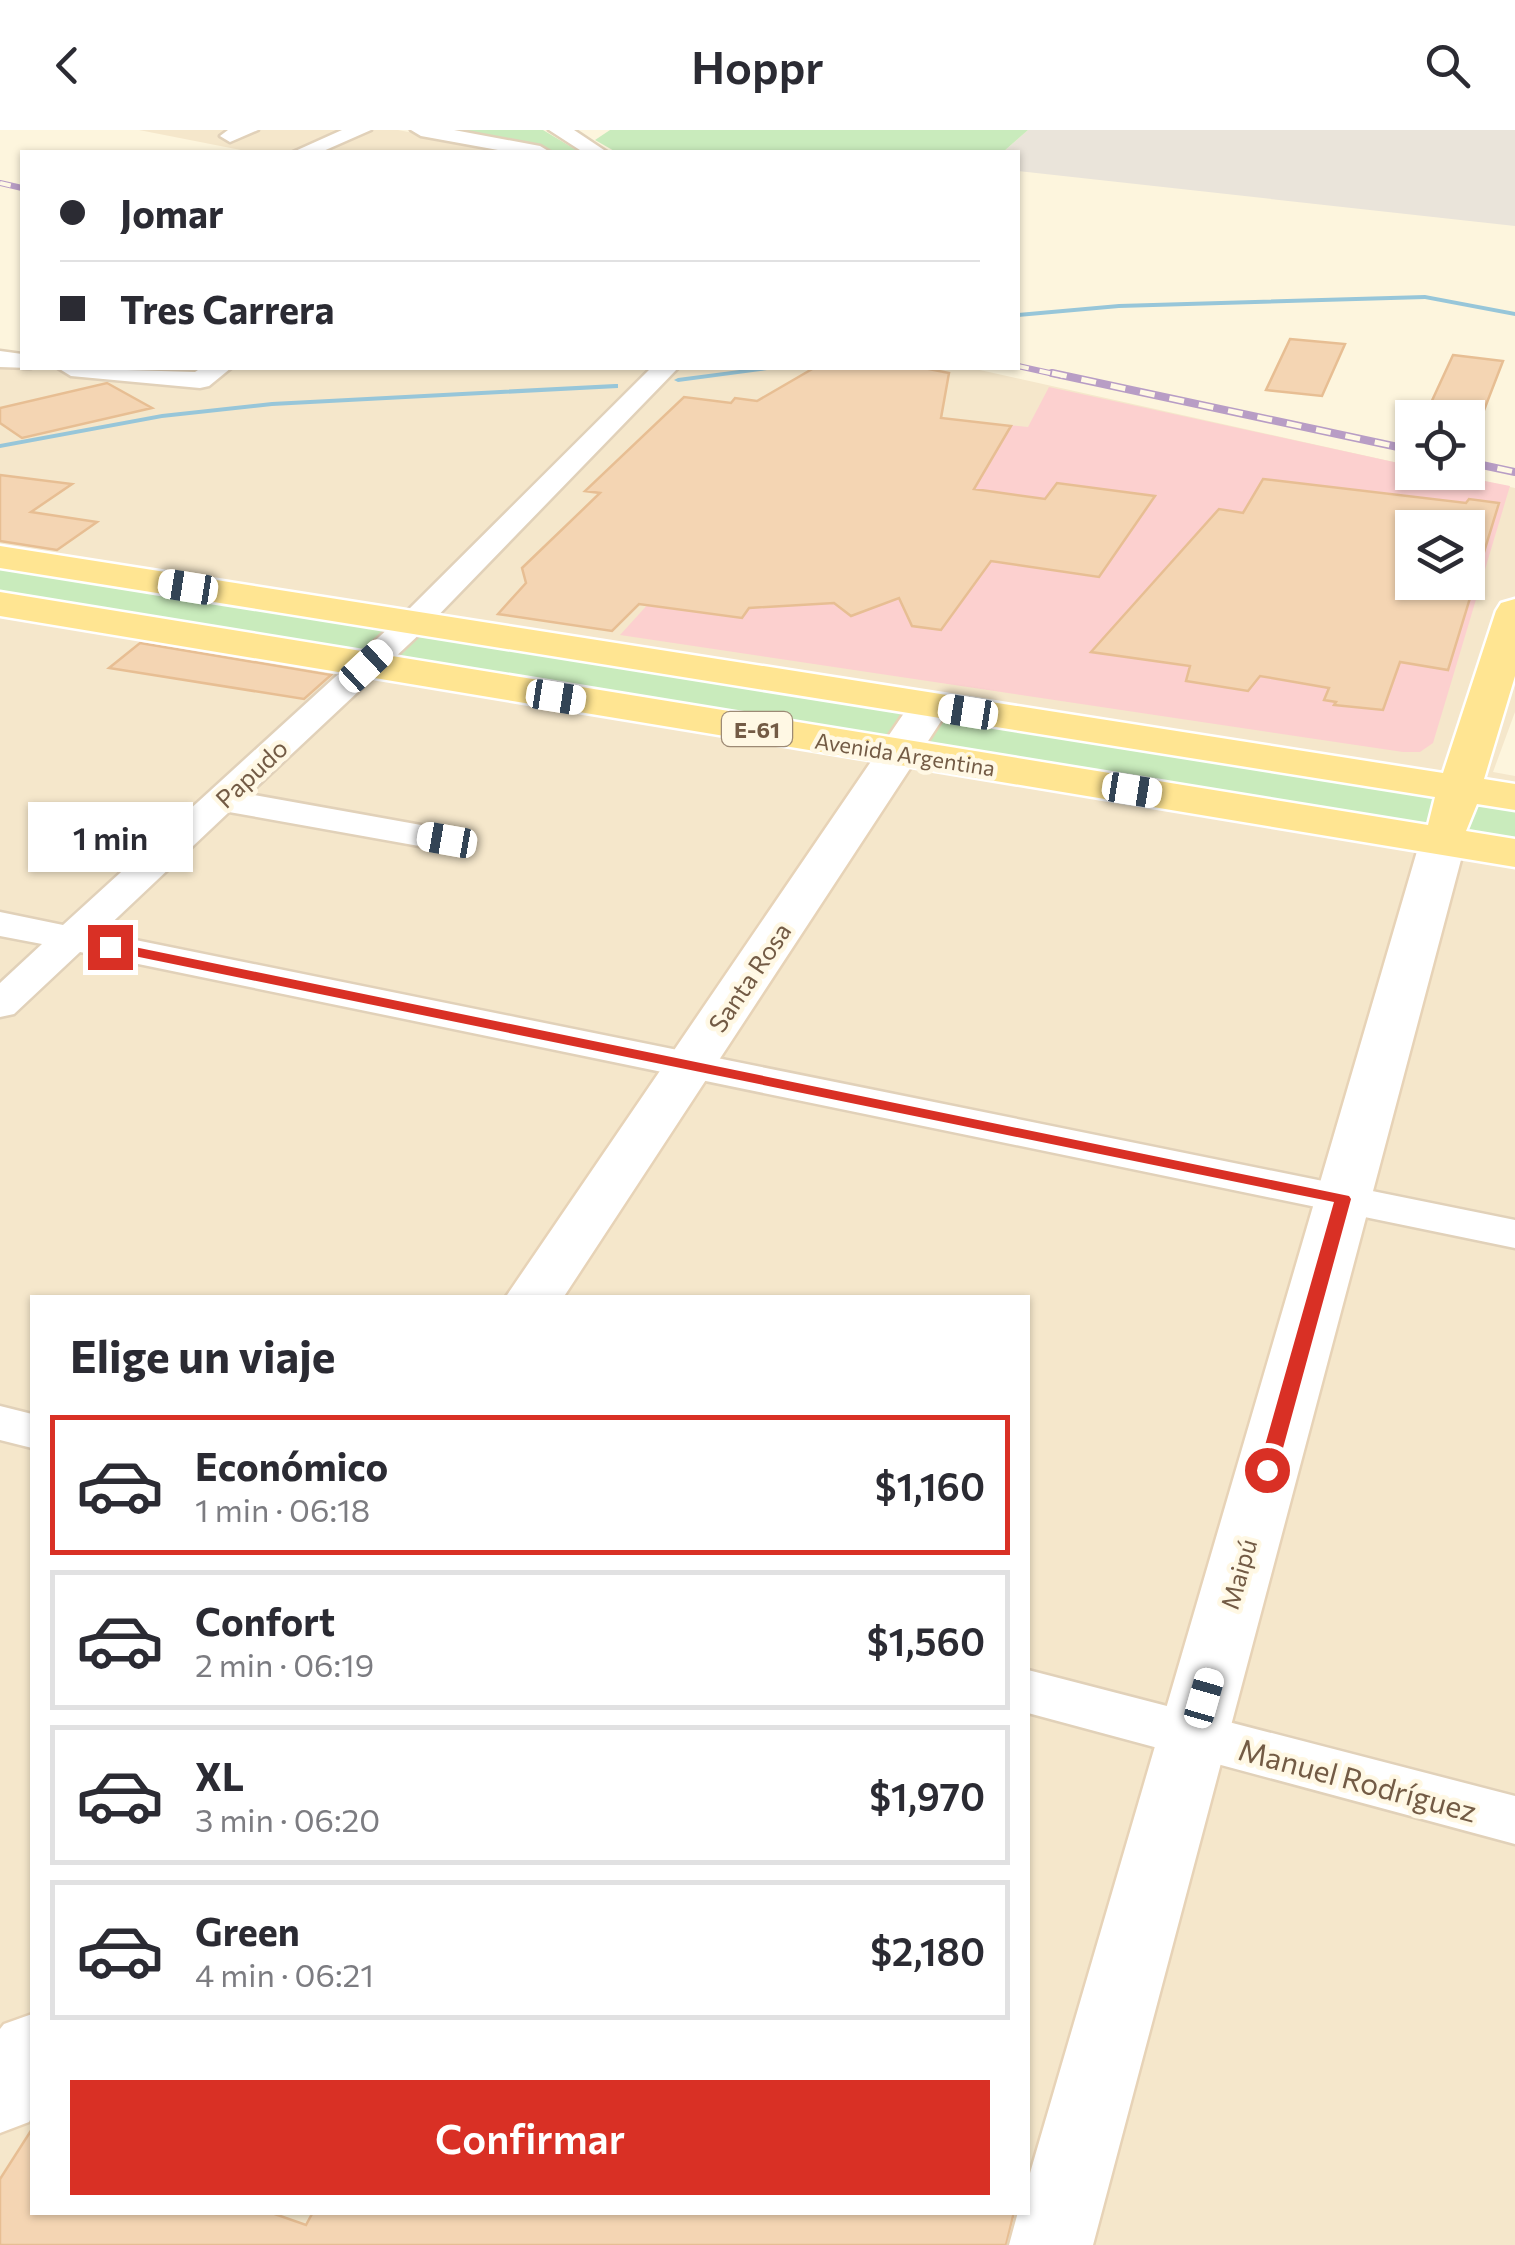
<!DOCTYPE html>
<html lang="es">
<head>
<meta charset="utf-8">
<style>
  body { margin:0; font-family:Commissioner,sans-serif; background:#f2f2f3; color:#2b2b33; height:100vh; display:flex; flex-direction:column; font-size:38px; white-space:nowrap }
  * { box-sizing:border-box; margin:0 }
  p { font-size:32px; color:#7c7c81 }
  .icon { flex:none; width:55px; height:55px; fill:none; stroke:currentColor; stroke-width:2; stroke-linecap:round; stroke-linejoin:round }
  .map { position:relative; flex:1; overflow:hidden }
  .panel { position:absolute; left:30px; top:1165px; width:1000px; height:920px; display:flex; flex-direction:column; background:#fff; border-radius:0px; box-shadow:0 2px 8px #0004 }
  .panel>* { flex:none }
  .top-card { position:absolute; left:20px; top:20px; width:1000px; height:220px; border-radius:0px; box-shadow:0 2px 8px #0004; display:grid; align-content:center; height:220px; padding:0 40px; background:#fff }
  .controls { position:absolute; left:1395px; top:270px; display:grid; gap:20px }
  .controls a { display:grid; place-items:center; width:90px; height:90px; border-radius:0px; background:#fff; box-shadow:0 2px 8px #0004; font-size:50px }
  .end { position:absolute; width:45px; height:45px; margin:-22px; border:12px solid #d93025; background:#fff; box-shadow:0 0 0 5px #fff }
  .from { border-radius:50% }
  .bubble { position:absolute; height:70px; border-radius:0px; background:#fff; box-shadow:0 2px 8px #0004; font-size:32px; font-weight:600; line-height:70px; text-align:center }
  .car { position:absolute; width:30px; height:60px; margin:-30px -15px; border-radius:12px; box-shadow:0 0 8px 2px #0007; background:linear-gradient(#fff 24%,#345 0 40%,#fff 0 76%,#345 0 86%,#fff 0) }
  .top-card b { display:flex; align-items:center; gap:35px; height:95px; font-size:38px }
  .top-card b+b { border-top:2px solid #e1e1e2 }
  .top-card i { width:25px; height:25px; background:#2b2b33 }
  ul { padding:0; list-style:none }
  li { display:flex; align-items:center; gap:30px; height:140px; margin:0 20px 15px; padding:0 20px; border:5px solid #e1e1e2; border-radius:0px }
  li div { flex:1 }
  li b { display:block; font-size:38px }
  li em { font-style:normal; font-weight:600 }
  li.selected { border-color:#d93025 }
  li>.icon { width:90px; height:90px; stroke-width:1.5 }
  h2 { padding:0 40px; font-size:45px; line-height:120px }
  .cta { display:flex; gap:20px; margin-top:auto; padding:20px 40px }
  .cta a { flex:1; height:115px; border-radius:0px; background:#d93025; color:#fff; font-size:40px; font-weight:600; line-height:115px; text-align:center }
  header { display:flex; justify-content:space-between; align-items:center; height:130px; padding:0 40px; background:#fff; font-size:45px; font-weight:600 }
  .map>svg:first-child { display:block }
</style>
</head>
<body>
<header><svg class="icon" aria-label="back" viewBox="0 0 24 24"><path d="M15 5l-7 7 7 7"/></svg>Hoppr<svg class="icon" aria-label="search" viewBox="0 0 24 24"><circle cx="10" cy="10" r="6"/><path d="M15 15l6 6"/></svg></header>
<div class="map">
<svg width="1515" height="2115" viewBox="0 0 1515 2115">
  <rect width="100%" height="100%" fill="#fdf5dd"/>
  <!-- residential -->
  <path fill="#f5e7cb" fill-rule="evenodd" d="M 139,0 L 398,0 L 514,22 L 251,22 Z
    M 0,225 L 22,228 L 22,238 L 971,238 L 1412,336 L 1412,342 L 1445,343 L 1515,358 L 1515,582 L 1493,642 L 1515,646 L 1515,2115 L 0,2115 ZM 1412,398 L 1468,398 L 1468,452 L 1412,452 ZM 32,1168 L 1028,1168 L 1028,2082 L 32,2082 Z"/>
  <!-- industrial -->
  <path fill="#eae4da" d="M 1028,0 L 1515,0 L 1515,96 L 1018,41 L 1018,22 L 1003,22 Z"/>
  <!-- medical -->
  <path fill="#fcd0cf" fill-rule="evenodd" d="M 1049,257 L 1412,336 L 1412,342 L 1445,343 L 1510,356 L 1433,613 L 1420,622 L 1403,622 L 620,505 L 720,395 L 941,288 L 1028,297 ZM 1412,398 L 1468,398 L 1468,452 L 1412,452 Z"/>
  <!-- green -->
  <path fill="#c9ebbc" d="M 443,0 L 543,0 L 578,21 L 562,22 Z
    M 610,0 L 1028,0 L 1003,22 L 616,22 L 595,10 Z
    M 0,434 L 1515,670 L 1515,709 L 0,468 Z"/>
  <g fill="none" stroke-linecap="round" stroke-linejoin="round">
    <!-- stream -->
    <path fill="#97c6d9" fill-rule="evenodd" d="M 1425,165 L 1515,182 L 1515,186 L 1425,169 L 1119,178 L 1018,187 L 1018,183 L 1119,174 Z
      M 755,238 L 771,238 L 767,240 L 678,252 L 674,250 L 678,248 Z
      M 615,254 L 618,254 L 618,258 L 272,276 L 162,288 L 0,318 L 0,314 L 162,284 L 272,272 Z"/>
  </g>
  <!-- building -->
  <path fill="#f4d5b3" stroke="#e7be93" stroke-width="2.5" fill-rule="evenodd" d="M 1290,209 L 1345,214 L 1322,266 L 1266,260 Z
    M 1453,225 L 1503,231 L 1481,288 L 1424,288 Z
    M 814,238 L 924,238 L 949,243 L 941,288 L 1011,296 L 974,359 L 1045,369 L 1057,353 L 1155,366 L 1099,447 L 991,431 L 941,500 L 912,496 L 899,468 L 851,486 L 834,473 L 749,478 L 742,488 L 639,474 L 612,501 L 498,484 L 526,453 L 522,438 L 600,363 L 585,361 L 684,267 L 731,273 L 735,268 L 757,271 Z
    M 107,253 L 152,278 L 22,308 L 0,293 L 0,278 Z
    M 0,345 L 72,354 L 31,382 L 97,392 L 57,420 L 0,411 Z
    M 1263,349 L 1466,373 L 1469,369 L 1499,373 L 1448,540 L 1400,532 L 1383,580 L 1334,575 L 1336,572 L 1324,570 L 1329,558 L 1260,546 L 1248,561 L 1186,551 L 1190,536 L 1091,522 L 1219,379 L 1243,383 ZM 1412,398 L 1468,398 L 1468,452 L 1412,452 Z
    M 140,513 L 331,545 L 304,569 L 109,538 Z
    M 32,1999 L 32,2082 L 269,2082 L 306,2095 L 313,2082 L 1014,2082 L 1006,2115 L 0,2115 L 0,2049 Z"/>
  <g fill="none" stroke-linecap="round" stroke-linejoin="round">
    <!-- minor casing -->
    <g stroke="#e1d1b9" stroke-width="5">
      <path id="minor" d="M 228,0 L 258,0 L 230,12 L 220,6 Z
        M 342,0 L 371,0 L 321,22 L 293,22 Z
        M 411,0 L 454,0 L 540,16 L 550,22 L 509,22 L 421,6 Z
        M 549,0 L 574,0 L 607,22 L 583,22 Z
        M 0,221 L 22,224 L 22,238 L 31,238 L 0,237 Z
        M 58,238 L 195,242 L 201,238 L 231,238 L 209,256 L 200,258 L 71,246 Z
        M 651,238 L 678,238 L 424,500 L 249,664 L 460,702 L 465,710 L 460,718 L 447,721 L 229,682 L 101,803 L 1515,1090 L 1515,1118 L 80,822 L 14,884 L 0,887 L 0,853 L 42,814 L 0,806 L 0,782 L 63,795 L 402,486 Z
        M 0,1276 L 32,1284 L 32,1318 L 0,1310 Z
        M 1028,1540 L 1515,1666 L 1515,1714 L 1028,1583 Z"/>
    </g>
    <!-- secondary casing -->
    <g stroke="#e7d3b7" stroke-width="5">
      <path id="secondary" d="M 930,564 L 945,567 L 951,576 L 563,1168 L 505,1168 L 915,567 Z
        M 1443,697 L 1459,701 L 1466,711 L 1093,2115 L 1009,2115 L 1018,2082 L 1028,2082 L 1028,2050 L 1420,711 L 1427,701 Z
        M 32,1884 L 32,1986 L 29,1992 L 0,2003 L 0,1899 L 4,1894 Z"/>
    </g>
    <!-- primary casing -->
    <g stroke="#fff" stroke-width="5">
      <path id="primary" d="M 0,416 L 1443,643 L 1496,481 L 1501,473 L 1515,469 L 1515,546 L 1484,649 L 1515,654 L 1515,680 L 1477,674 L 1466,701 L 1515,709 L 1515,737 L 0,486 L 0,462 L 1428,695 L 1435,667 L 0,438 Z"/>
    </g>
    <!-- minor -->
    <use href="#minor" fill="#fff" fill-rule="evenodd"/>
    <!-- secondary -->
    <use href="#secondary" fill="#fff" fill-rule="evenodd"/>
    <!-- primary -->
    <use href="#primary" fill="#ffe592" fill-rule="evenodd"/>
    <!-- rail-far1 casing -->
    <g stroke="#b89dc5" stroke-width="6">
      <path id="rail-far1" d="M 0,53 L 22,58
        M 1018,236 L 1063,246"/>
    </g>
    <!-- rail casing -->
    <g stroke="#b89dc5" stroke-width="8">
      <path id="rail" d="M 1052,243 L 1412,320
        M 1468,332 L 1515,342"/>
    </g>
    <!-- rail-far1 -->
    <use href="#rail-far1" stroke="#fff8e4" stroke-width="4" stroke-dasharray="11" stroke-linecap="butt"/>
    <!-- rail -->
    <use href="#rail" stroke="#fff8e4" stroke-width="5" stroke-dasharray="15" stroke-linecap="butt"/>
  </g>
  <!-- route -->
  <path fill="#d93025" d="M 110,812 L 1349,1066 L 1351,1069 L 1277,1340 L 1267,1347 L 1258,1340 L 1334,1072 L 105,820 L 103,817 Z"/>
  <g text-anchor="middle" dominant-baseline="central" stroke-width="9" stroke-linejoin="round" paint-order="stroke">
    <!-- shield labels -->
    <rect fill="#fff8e4" stroke="#9d8a75" stroke-width="2.5" x="722" y="582" width="70" height="34" rx="8"/>
    <g font-size="22" font-weight="bold" fill="#735b45">
      <text x="757" y="599">E-61</text>
    </g>
    <!-- far-street labels -->
    <g font-size="22" fill="#735b45" stroke="#fff8e4">
      <text transform="translate(905 624) rotate(9)">Avenida Argentina</text>
    </g>
    <!-- street labels -->
    <g font-size="25" fill="#735b45" stroke="#fff8e4">
      <text transform="translate(251 643) rotate(-43)">Papudo</text>
      <text transform="translate(749 847) rotate(-56)">Santa Rosa</text>
      <text transform="translate(1238 1444) rotate(-74)">Maipú</text>
    </g>
    <!-- near-street labels -->
    <g font-size="30" fill="#735b45" stroke="#fff8e4">
      <text transform="translate(1358 1649) rotate(15)">Manuel Rodríguez</text>
    </g>
  </g>
</svg>
<div class="controls">
<a><svg class="icon" aria-label="locate" viewBox="0 0 24 24"><circle cx="12" cy="12" r="6"/><path d="M12 2v4M12 18v4M2 12h4M18 12h4"/></svg></a>
<a><svg class="icon" aria-label="layers" viewBox="0 0 24 24"><path d="M12 4l9 5-9 5-9-5zM3 14l9 5 9-5"/></svg></a>
</div>
<i class="end from" style="left:1267px;top:1340px"></i>
<i class="end" style="left:110px;top:817px"></i>
<div class="bubble" style="left:28px;top:672px;width:165px">1 min</div>
<i class="car" style="left:188px;top:457px;rotate:279deg"></i>
<i class="car" style="left:366px;top:536px;rotate:47deg"></i>
<i class="car" style="left:556px;top:567px;rotate:99deg"></i>
<i class="car" style="left:968px;top:582px;rotate:279deg"></i>
<i class="car" style="left:1132px;top:660px;rotate:99deg"></i>
<i class="car" style="left:447px;top:710px;rotate:280deg"></i>
<i class="car" style="left:1204px;top:1568px;rotate:16deg"></i>
<div class="top-card">
<b><i class="from"></i>Jomar</b>
<b><i></i>Tres Carrera</b>
</div>
<section class="panel">
<h2>Elige un viaje</h2>
<ul>
<li class="selected"><svg class="icon" aria-label="car" viewBox="0 0 24 24"><path d="M5 17H2v-5l4-1 3-4h7l3 4 3 1v5h-3M9 17h6M6 11h13"/><circle cx="7" cy="17" r="2"/><circle cx="17" cy="17" r="2"/></svg><div><b>Económico</b><p>1 min · 06:18</p></div><em>$1,160</em></li>
<li><svg class="icon" aria-label="car" viewBox="0 0 24 24"><path d="M5 17H2v-5l4-1 3-4h7l3 4 3 1v5h-3M9 17h6M6 11h13"/><circle cx="7" cy="17" r="2"/><circle cx="17" cy="17" r="2"/></svg><div><b>Confort</b><p>2 min · 06:19</p></div><em>$1,560</em></li>
<li><svg class="icon" aria-label="car" viewBox="0 0 24 24"><path d="M5 17H2v-5l4-1 3-4h7l3 4 3 1v5h-3M9 17h6M6 11h13"/><circle cx="7" cy="17" r="2"/><circle cx="17" cy="17" r="2"/></svg><div><b>XL</b><p>3 min · 06:20</p></div><em>$1,970</em></li>
<li><svg class="icon" aria-label="car" viewBox="0 0 24 24"><path d="M5 17H2v-5l4-1 3-4h7l3 4 3 1v5h-3M9 17h6M6 11h13"/><circle cx="7" cy="17" r="2"/><circle cx="17" cy="17" r="2"/></svg><div><b>Green</b><p>4 min · 06:21</p></div><em>$2,180</em></li>
</ul>
<div class="cta"><a>Confirmar</a></div>
</section>
</div>
</body>
</html>
